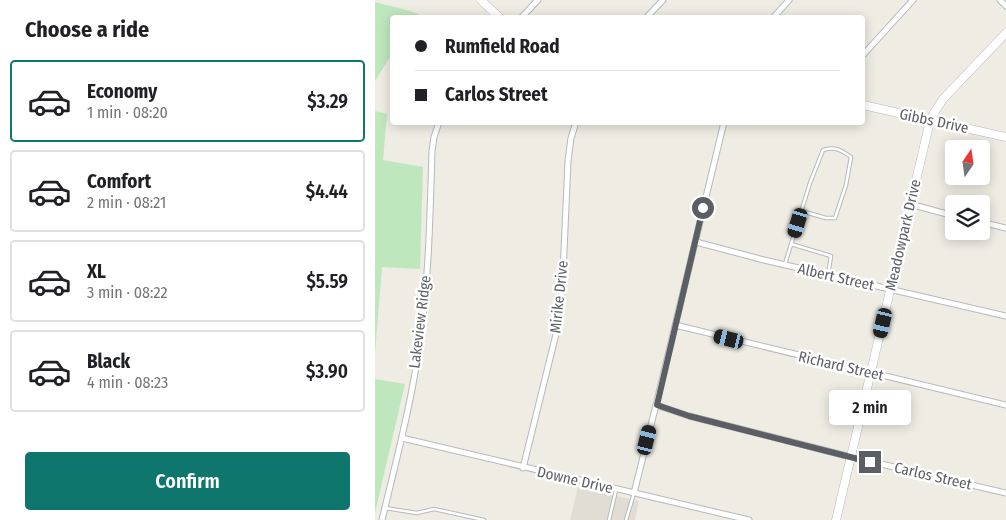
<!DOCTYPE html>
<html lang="en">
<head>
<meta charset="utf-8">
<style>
  body { margin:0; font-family:"Fira Sans Condensed",sans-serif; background:#f6f6f6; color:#202124; height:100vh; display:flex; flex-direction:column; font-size:19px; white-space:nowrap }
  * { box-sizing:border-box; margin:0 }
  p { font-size:16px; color:#757577 }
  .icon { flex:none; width:28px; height:28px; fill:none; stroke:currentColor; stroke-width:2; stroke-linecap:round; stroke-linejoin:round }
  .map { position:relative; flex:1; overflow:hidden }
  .side { display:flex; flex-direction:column; background:#fff; width:375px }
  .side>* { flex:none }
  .banner { position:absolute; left:15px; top:15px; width:475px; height:110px; border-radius:5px; box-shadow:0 2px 12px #0003; display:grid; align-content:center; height:110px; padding:0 25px; background:#fff }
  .needle { width:32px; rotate:13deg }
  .controls { position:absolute; left:570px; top:140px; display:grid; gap:10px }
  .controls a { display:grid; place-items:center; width:45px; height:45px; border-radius:5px; background:#fff; box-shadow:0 2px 12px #0003; font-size:25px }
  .end { position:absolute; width:22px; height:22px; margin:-11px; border:6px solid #5b5f64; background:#fff; box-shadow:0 0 0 2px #fff }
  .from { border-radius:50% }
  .bubble { position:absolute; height:35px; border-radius:5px; background:#fff; box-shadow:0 2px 12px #0003; font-size:16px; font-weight:600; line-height:35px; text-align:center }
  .car { position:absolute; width:15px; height:30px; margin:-15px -8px; border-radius:6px; box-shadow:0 0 4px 1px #0007; background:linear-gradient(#222 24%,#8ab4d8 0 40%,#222 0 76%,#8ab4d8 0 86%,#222 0) }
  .banner b { display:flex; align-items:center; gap:18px; height:48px; font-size:19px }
  .banner b+b { border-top:1px solid #e0e0e0 }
  .banner i { width:12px; height:12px; background:#202124 }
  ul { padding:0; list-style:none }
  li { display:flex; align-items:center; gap:15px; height:82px; margin:0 10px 8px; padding:0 15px; border:2px solid #e0e0e0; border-radius:5px }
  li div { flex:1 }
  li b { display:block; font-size:19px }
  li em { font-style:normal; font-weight:600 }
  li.current { border-color:#0f766e }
  li>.icon { width:45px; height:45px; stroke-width:1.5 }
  h2 { padding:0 25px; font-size:22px; line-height:60px }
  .action { display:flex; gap:10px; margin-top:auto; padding:10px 25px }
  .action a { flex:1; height:58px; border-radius:5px; background:#0f766e; color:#fff; font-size:20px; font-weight:600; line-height:58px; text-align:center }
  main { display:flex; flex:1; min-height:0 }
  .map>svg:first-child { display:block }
</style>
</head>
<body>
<main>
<section class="side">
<h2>Choose a ride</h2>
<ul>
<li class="current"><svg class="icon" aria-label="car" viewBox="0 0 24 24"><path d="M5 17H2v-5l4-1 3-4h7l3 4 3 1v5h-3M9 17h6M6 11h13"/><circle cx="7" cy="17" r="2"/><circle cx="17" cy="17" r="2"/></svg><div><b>Economy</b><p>1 min · 08:20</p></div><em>$3.29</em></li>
<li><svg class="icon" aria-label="car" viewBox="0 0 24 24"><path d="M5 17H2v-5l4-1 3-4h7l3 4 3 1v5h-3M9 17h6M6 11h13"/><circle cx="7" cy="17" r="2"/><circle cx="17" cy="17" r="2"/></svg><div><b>Comfort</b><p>2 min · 08:21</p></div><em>$4.44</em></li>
<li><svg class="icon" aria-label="car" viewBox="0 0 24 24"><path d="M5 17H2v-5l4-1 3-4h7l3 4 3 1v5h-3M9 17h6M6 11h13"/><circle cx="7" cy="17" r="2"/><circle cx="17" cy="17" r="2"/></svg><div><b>XL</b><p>3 min · 08:22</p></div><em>$5.59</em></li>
<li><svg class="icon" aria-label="car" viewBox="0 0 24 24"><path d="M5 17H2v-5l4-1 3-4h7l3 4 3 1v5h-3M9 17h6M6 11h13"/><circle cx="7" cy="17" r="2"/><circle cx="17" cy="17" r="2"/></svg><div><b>Black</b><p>4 min · 08:23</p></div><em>$3.90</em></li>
</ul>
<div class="action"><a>Confirm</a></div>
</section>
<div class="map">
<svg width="631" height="520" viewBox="0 0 631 520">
  <rect width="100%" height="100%" fill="#eeece3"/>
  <!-- education -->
  <path fill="#e1ddd4" d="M 203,487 L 264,501 L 260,520 L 195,520 Z"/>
  <!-- green -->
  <path fill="#bfe7be" d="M 0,2 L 28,9 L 44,14 L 42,17 L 18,18 L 17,54 L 0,81 Z
    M 0,111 L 12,114 L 8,160 L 48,167 L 45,269 L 7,267 L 0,353 Z
    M 0,379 L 30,384 L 0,513 Z"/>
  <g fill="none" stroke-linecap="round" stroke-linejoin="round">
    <!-- lane casing -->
    <g stroke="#b6b9be" stroke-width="4.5">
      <path id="lane" d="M 416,244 L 456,256 L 453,275
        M 410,264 L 435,183 L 448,150 C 460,146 466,150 476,157 L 471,185 L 460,218 L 451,218 L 426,211
        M 10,508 L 42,513 L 59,509 L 109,520
        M 234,520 L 241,490
        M 251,520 L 259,493"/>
    </g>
    <!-- street casing -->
    <g stroke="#b6b9be" stroke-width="7">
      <path id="street" d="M 625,0 L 631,6
        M 146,18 L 163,0
        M 271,18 L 288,0
        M 398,18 L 414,0
        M 488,55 L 538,0
        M 535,204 L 579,216
        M 606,222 L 631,228
        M 321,242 L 389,260 L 631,316
        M 300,325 L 631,405
        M 281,405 L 314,416 L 476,457 L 631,493
        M 27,438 L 374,520
        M 148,468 L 184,322 L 188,274 L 193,161 L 196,138 L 201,122
        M 259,493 L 281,405 L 349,122
        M 7,520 C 21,461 37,401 45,341 C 54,278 55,214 57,151 L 59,137 L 64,122"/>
    </g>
    <!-- secondary casing -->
    <g stroke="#b6bac0" stroke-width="9">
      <path id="secondary" d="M 106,0 L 125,18
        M 488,105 L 631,137
        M 461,520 L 555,121 L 559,113 L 568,99 L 631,33"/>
    </g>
    <!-- lane -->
    <use href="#lane" stroke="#fff" stroke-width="2.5"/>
    <!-- street -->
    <use href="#street" stroke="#fff" stroke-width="5"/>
    <!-- secondary -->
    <use href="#secondary" stroke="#fff" stroke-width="8"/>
  </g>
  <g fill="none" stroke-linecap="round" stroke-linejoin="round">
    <!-- route -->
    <path stroke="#5b5f64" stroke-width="6" d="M 328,208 L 282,405 L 314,416 L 495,462"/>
  </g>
  <g text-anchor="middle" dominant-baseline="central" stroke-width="5" stroke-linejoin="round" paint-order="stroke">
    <!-- street labels -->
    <g font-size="15" fill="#5b5f64" stroke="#fff">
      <text transform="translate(559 121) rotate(12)">Gibbs Drive</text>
      <text transform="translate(528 235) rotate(-77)">Meadowpark Drive</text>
      <text transform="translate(461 277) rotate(13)">Albert Street</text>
      <text transform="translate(184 297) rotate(-84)">Mirike Drive</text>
      <text transform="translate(45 322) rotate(-83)">Lakeview Ridge</text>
      <text transform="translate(466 366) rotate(13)">Richard Street</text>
      <text transform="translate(558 476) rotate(13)">Carlos Street</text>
      <text transform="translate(200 480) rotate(13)">Downe Drive</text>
    </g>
  </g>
</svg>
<div class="controls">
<a><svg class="needle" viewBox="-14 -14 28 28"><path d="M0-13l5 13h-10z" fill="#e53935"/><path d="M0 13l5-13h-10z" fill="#757577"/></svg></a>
<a><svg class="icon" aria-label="layers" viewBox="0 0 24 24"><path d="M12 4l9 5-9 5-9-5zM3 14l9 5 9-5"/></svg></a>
</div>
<i class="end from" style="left:328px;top:208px"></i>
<i class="end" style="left:495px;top:462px"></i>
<div class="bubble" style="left:454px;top:390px;width:82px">2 min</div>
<i class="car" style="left:423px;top:223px;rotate:197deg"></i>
<i class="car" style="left:508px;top:323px;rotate:193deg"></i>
<i class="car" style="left:354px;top:339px;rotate:284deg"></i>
<i class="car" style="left:272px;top:440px;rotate:14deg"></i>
<div class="banner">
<b><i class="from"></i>Rumfield Road</b>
<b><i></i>Carlos Street</b>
</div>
</div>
</main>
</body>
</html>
